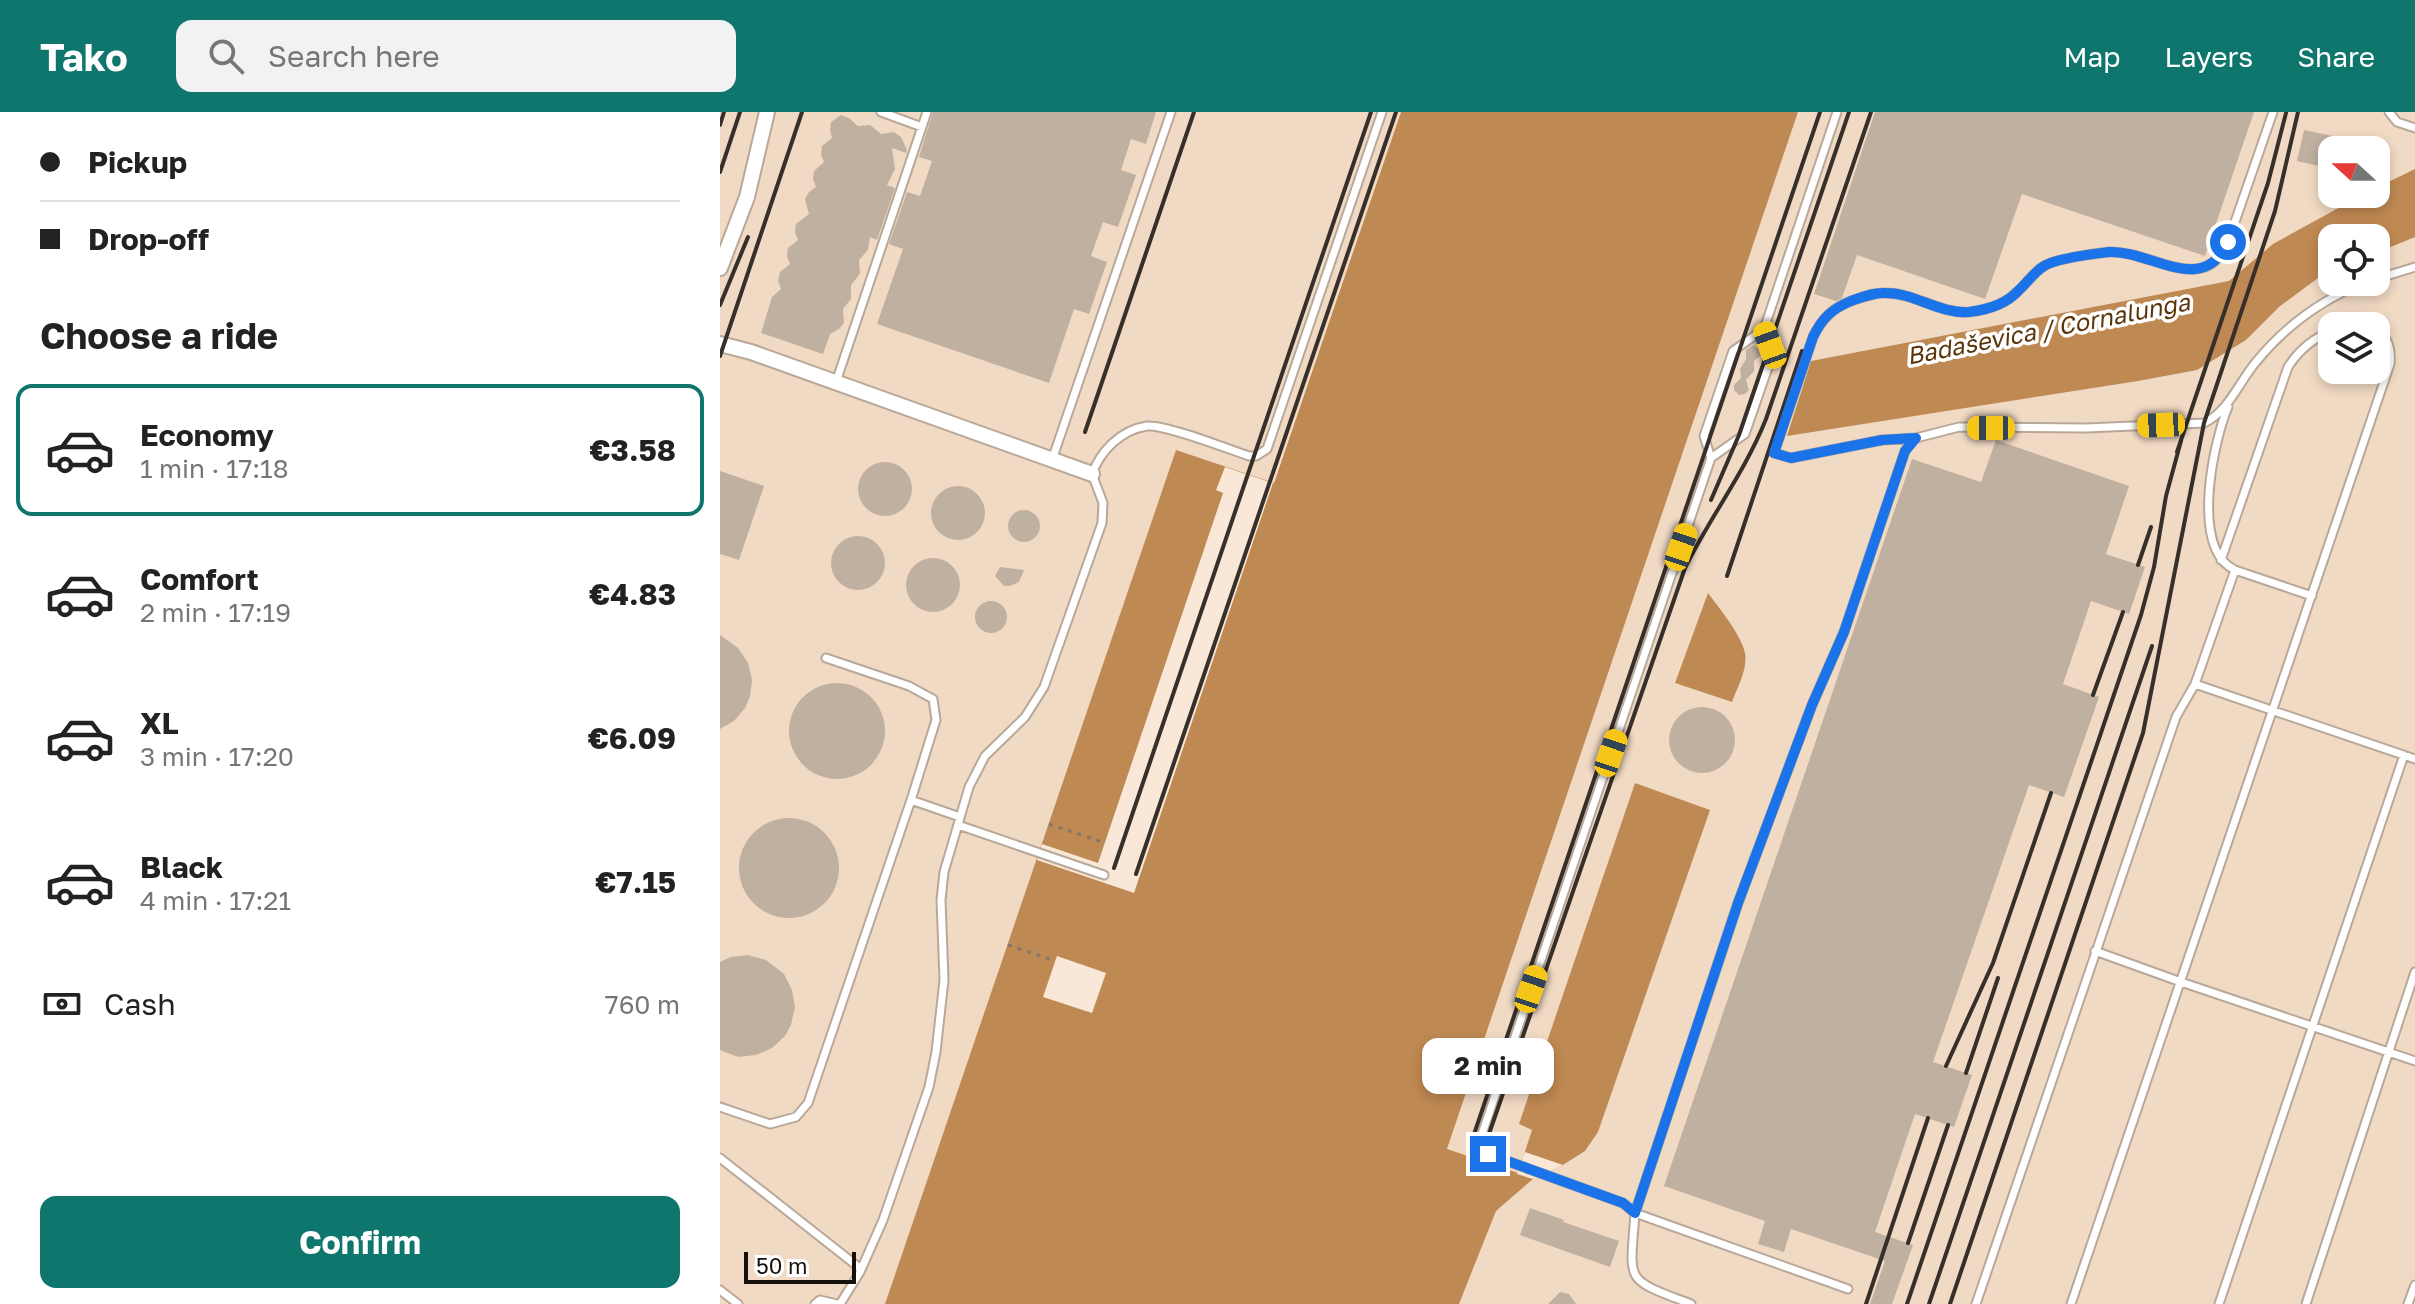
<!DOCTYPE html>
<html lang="en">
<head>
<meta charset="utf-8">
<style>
  body { margin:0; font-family:"Golos Text",sans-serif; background:#f2f2f2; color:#222; height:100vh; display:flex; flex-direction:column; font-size:30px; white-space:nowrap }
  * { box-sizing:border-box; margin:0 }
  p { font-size:26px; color:#767676 }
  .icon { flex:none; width:44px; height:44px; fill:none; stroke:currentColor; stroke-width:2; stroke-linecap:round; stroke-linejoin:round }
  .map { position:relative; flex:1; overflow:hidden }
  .side { display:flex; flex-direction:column; background:#fff; width:720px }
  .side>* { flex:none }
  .guide { display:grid; align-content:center; height:176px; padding:0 40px; background:#fff }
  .needle { width:52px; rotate:291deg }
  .controls { position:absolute; left:1598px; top:24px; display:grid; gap:16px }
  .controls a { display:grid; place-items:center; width:72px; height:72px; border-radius:16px; background:#fff; box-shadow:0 4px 12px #0003; font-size:40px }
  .scale { position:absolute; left:24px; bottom:20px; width:112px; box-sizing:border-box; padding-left:8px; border:4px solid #16100b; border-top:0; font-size:22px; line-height:28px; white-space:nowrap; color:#16100b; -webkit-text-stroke:6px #fff; paint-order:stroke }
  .end { position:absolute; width:36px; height:36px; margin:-18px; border:10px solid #1a73e8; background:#fff; box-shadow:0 0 0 4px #fff }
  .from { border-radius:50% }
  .bubble { position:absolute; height:56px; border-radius:16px; background:#fff; box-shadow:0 4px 12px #0003; font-size:26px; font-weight:700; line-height:56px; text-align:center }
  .car { position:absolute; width:24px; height:48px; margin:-24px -12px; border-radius:10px; box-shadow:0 0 6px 2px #0007; background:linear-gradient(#f5c518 24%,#345 0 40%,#f5c518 0 76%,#345 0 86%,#f5c518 0) }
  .guide b { display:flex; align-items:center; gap:28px; height:76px; font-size:30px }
  .guide b+b { border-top:2px solid #e0e0e0 }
  .guide i { width:20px; height:20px; background:#222 }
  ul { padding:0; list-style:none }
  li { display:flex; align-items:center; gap:24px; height:132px; margin:0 16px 12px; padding:0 24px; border:4px solid transparent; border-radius:16px }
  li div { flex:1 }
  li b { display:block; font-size:30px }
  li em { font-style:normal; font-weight:700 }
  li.on { border-color:#0f766e }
  li>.icon { width:72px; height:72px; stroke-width:1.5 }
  h2 { padding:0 40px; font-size:36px; line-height:96px }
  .pay { display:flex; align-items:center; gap:20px; height:88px; padding:0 40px; font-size:30px }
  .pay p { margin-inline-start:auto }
  .primary-button { display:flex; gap:16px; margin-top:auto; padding:16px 40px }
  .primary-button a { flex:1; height:92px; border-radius:16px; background:#0f766e; color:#fff; font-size:32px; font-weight:700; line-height:92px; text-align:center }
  header { display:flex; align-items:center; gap:48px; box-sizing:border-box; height:112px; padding:0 40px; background:#0f766e; color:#fff }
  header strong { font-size:38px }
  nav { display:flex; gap:44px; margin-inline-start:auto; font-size:28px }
  .search { width:560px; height:72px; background:#f2f2f2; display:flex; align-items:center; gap:20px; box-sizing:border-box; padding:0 28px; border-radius:16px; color:#767676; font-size:30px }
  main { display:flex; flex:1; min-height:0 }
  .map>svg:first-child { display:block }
</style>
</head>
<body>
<header>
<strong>Tako</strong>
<div class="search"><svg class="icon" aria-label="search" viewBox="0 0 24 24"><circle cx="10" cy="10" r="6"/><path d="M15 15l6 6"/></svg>Search here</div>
<nav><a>Map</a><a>Layers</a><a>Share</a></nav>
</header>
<main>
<section class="side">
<div class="guide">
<b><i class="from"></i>Pickup</b>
<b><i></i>Drop-off</b>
</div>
<h2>Choose a ride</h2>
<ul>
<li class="on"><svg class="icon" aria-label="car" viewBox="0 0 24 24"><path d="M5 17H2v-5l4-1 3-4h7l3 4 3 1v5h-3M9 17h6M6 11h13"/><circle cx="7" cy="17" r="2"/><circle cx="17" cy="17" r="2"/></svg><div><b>Economy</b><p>1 min · 17:18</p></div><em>€3.58</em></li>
<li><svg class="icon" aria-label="car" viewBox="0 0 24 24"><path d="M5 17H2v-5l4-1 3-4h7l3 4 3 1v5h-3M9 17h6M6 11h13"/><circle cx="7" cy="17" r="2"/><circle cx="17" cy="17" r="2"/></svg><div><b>Comfort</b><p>2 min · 17:19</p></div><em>€4.83</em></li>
<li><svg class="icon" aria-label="car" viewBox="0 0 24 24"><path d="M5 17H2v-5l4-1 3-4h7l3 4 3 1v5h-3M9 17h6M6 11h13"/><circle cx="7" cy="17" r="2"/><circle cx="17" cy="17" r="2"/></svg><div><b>XL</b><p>3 min · 17:20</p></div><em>€6.09</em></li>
<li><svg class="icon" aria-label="car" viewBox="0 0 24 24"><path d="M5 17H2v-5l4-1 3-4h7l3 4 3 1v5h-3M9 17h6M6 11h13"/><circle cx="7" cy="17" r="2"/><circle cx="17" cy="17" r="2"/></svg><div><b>Black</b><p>4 min · 17:21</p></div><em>€7.15</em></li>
</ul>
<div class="pay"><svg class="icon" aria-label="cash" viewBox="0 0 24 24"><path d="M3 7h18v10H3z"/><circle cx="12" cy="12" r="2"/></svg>Cash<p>760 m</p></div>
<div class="primary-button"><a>Confirm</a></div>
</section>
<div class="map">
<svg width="1695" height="1192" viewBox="0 0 1695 1192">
  <rect width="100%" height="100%" fill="#f9e7d7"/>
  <!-- built -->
  <path fill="#f1dac4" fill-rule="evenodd" d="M 0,0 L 681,0 L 553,371 L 456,339 L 165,1192 L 0,1192 Z
    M 1078,0 L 1695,0 L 1695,1192 L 739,1192 L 776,1099 L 813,1067 L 843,1053 L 865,1039 L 878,1020 L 990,698 L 915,671 L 800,1012 L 813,1017 L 797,1062 L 727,1038 ZM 1612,38 L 1656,38 L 1656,82 L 1612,82 ZM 1612,126 L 1656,126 L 1656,170 L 1612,170 ZM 1612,214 L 1656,214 L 1656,258 L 1612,258 Z"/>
  <!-- water -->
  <path fill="#bf8953" d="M 681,0 L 1078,0 L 727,1037 L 798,1061 L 812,1018 L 799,1012 L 915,671 L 990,698 L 878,1020 L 865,1039 L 843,1053 L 813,1067 L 776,1099 L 739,1192 L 165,1192 L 456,338 L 554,371 Z
    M 1695,57 L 1695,125 L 1656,141 L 1656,126 L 1612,126 L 1612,160 L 1598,166 L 1559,195 L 1526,228 L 1477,258 L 1418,269 L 1067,324 L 1091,249 L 1509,169 L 1553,132 L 1644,82 L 1656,82 L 1656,76 Z
    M 988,481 C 999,496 1021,522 1025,541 C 1028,557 1017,576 1012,590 L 955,571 Z"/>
  <!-- pier -->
  <path fill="#f9e7d7" d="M 505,355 L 553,371 L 414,781 L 317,748 L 322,732 L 378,751 L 503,381 L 496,378 Z
    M 337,844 L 386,861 L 372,901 L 323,885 Z
    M 805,1040 L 843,1053 L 813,1067 L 797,1062 Z"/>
  <!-- building -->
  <path fill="#c0b0a0" d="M 213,0 L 436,0 L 426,32 L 411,27 L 401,58 L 416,63 L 398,115 L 383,110 L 371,144 L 387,150 L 369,202 L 354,197 L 329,271 L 157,212 L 183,137 L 169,132 L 187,80 L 200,84 L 212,49 L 199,45 Z
    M 1155,0 L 1534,0 L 1485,144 L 1302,82 L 1265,187 L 1137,143 L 1122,186 L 1116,189 L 1094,182 Z
    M 121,3 L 129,6 L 138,14 L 150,13 L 161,22 L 174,20 L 181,25 L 187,38 L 186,41 L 172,36 L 175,57 L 167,73 L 175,76 L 157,128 L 150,125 L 148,138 L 139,148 L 140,162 L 131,173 L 131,187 L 123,197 L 124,211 L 119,217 L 110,222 L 103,242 L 41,221 L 52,185 L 61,177 L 58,169 L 60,160 L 70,152 L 67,144 L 68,136 L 78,128 L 75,120 L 76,112 L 89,102 L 85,87 L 89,80 L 96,75 L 93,67 L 94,59 L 104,50 L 101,43 L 102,34 L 112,26 L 110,18 L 111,10 Z
    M 1584,18 L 1627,27 L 1624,38 L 1612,38 L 1612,57 L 1577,49 Z
    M 1033,233 L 1039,237 L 1040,244 L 1034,249 L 1034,259 L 1026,268 L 1029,278 L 1025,282 L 1019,283 L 1014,278 L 1014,273 L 1021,266 L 1020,257 L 1026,247 L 1026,238 Z
    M 1276,328 L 1409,374 L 1386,442 L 1425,455 L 1409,502 L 1371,489 L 1343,572 L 1379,585 L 1344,685 L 1309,673 L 1213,950 L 1252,963 L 1234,1015 L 1195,1002 L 1155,1120 L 1193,1133 L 1172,1192 L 1150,1192 L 1165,1149 L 1071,1117 L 1064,1140 L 1038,1132 L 1045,1109 L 944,1074 L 1192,347 L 1261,370 Z
    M138 377a27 27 0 1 1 54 0a27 27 0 1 1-54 0Z
    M 0,359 L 44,374 L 19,448 L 0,442 Z
    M211 401a27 27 0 1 1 54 0a27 27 0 1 1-54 0Z
    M288 414a16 16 0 1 1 32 0a16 16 0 1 1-32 0Z
    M111 451a27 27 0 1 1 54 0a27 27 0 1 1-54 0Z
    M186 473a27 27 0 1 1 54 0a27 27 0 1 1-54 0Z
    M 280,455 L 304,458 L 299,470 L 290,474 L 284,474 L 275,464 Z
    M255 505a16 16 0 1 1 32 0a16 16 0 1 1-32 0Z
    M 0,523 L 18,536 L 28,551 L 32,568 L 30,585 L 25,596 L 14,609 L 0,617 Z
    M69 619a48 48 0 1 1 96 0a48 48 0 1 1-96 0Z
    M949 628a33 33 0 1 1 66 0a33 33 0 1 1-66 0Z
    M19 756a50 50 0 1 1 100 0a50 50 0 1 1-100 0Z
    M 28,843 L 46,848 L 64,862 L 72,878 L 75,895 L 71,913 L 65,924 L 52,936 L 36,943 L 18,945 L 0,938 L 0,850 L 11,845 Z
    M 810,1096 L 844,1108 L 843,1110 L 899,1129 L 890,1155 L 800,1123 Z
    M 840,1180 L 849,1182 L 856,1192 L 828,1192 Z"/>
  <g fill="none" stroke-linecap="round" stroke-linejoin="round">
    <!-- lane casing -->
    <g stroke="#b8a899" stroke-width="11">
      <path id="lane" d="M 161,0 L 202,15
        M 1553,0 L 1508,130 C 1484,186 1431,138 1389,140 C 1373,142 1337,146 1324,154 C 1314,160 1307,171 1298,179 C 1286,192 1266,198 1249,200 C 1219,202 1195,181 1166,181 C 1154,180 1143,185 1131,189 C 1112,196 1102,207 1093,225 L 1054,341 L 1071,346 L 1162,328 L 1196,326 L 1239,315 L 1366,316 L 1484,311 C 1509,299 1519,270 1536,250 C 1566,213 1601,188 1645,170
        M 1669,0 L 1677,10 L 1695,16
        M 1656,167 L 1695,155
        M 1624,214 L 1639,211 L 1652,214
        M 116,270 L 207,0
        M 991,346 L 1025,322 L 1053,241 L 1044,217
        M 332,348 L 451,0
        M 1501,448 L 1568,255 C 1579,238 1593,226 1612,219
        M 1515,458 L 1592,484
        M 106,546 L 189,574 L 213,587 L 216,608 L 191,688
        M 1475,572 L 1695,647
        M 238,713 L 384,763
        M 1375,839 L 1461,870 L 1695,949
        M 0,995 L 50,1012 L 76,1005 L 88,991 L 191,688 L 240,705
        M 0,1046 L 141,1157
        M 1128,1177 L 915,1101 L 1018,791 L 1092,593 L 1124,520 L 1185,339 L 1194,327
        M 0,1178 L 18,1192
        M 95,1192 L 100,1188 L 117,1192
        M 120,1192 L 140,1160 L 163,1108 L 209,975 L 216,940 L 224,868 L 221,788 L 224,760 L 249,675 L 265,644 L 305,605 L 324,575 L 382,411 L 383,391 L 372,362 C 381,338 401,318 427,314 C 445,312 508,337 529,344 L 536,344 L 547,337 L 662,0
        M 971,1192 C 903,1166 910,1172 915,1101 L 903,1091 L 768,1042 L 761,1037 L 759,1031 L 991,346 L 984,324 L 1013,239 L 1044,217 L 1117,0
        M 1256,1192 L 1456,605 L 1475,572 L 1515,458 C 1470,437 1493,331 1508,295
        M 1351,1192 L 1670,252 C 1671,237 1669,226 1656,216
        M 1499,1192 L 1684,643
        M 1586,1192 L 1695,860
        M 1688,1192 L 1695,1173"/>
    </g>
    <!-- street casing -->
    <g stroke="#b8a899" stroke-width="18">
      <path id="street" d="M 0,156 L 27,85 L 47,0
        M 0,232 L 31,240 L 372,362"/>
    </g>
    <!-- path -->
    <path stroke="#83776d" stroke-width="3" stroke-dasharray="4 6" stroke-linecap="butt" d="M 329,712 L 385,731
      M 288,833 L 335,849"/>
    <!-- lane -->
    <use href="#lane" stroke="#fff" stroke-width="7"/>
    <!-- street -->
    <use href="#street" stroke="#fff" stroke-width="14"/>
    <!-- rail -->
    <path stroke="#372f29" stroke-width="4" d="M 0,13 L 4,0
      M 0,60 L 20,0
      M 0,193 L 28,125
      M 0,244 L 82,0
      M 365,320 L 474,0
      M 1457,340 L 1548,71 L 1566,1
      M 991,388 L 1019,323 L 1129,0
      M 1418,453 L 1431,415
      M 1007,464 L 1082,239
      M 1373,583 L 1403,500
      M 394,756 L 651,0
      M 416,762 L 676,0
      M 1226,954 L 1273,851 L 1331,681
      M 1246,961 L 1278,866
      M 748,1040 L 1100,0
      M 761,1045 L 965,456 C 990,405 1025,360 1046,307 L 1151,0
      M 1188,1131 L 1228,1013
      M 1146,1192 L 1208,1006
      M 1187,1192 L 1421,503 L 1434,455 L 1446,384 L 1461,329
      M 1209,1192 L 1432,534
      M 1230,1192 L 1423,621 L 1484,311 L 1555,99 L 1578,0"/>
  </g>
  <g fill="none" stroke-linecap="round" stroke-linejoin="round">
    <!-- route -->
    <path stroke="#1a73e8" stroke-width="10" d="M 768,1042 L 903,1091 L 915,1101 L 1018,791 L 1092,593 L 1124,520 L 1185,339 L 1196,326 L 1162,328 L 1071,346 L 1054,341 L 1093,225 C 1102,206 1112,197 1131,189 C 1143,185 1154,180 1166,181 C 1195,181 1219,202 1249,200 C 1266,198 1286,192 1298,179 C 1307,171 1314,160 1324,154 C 1337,146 1373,142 1389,140 C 1431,138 1483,186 1508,130"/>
  </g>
  <g text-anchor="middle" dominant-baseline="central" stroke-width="7" stroke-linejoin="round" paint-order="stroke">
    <!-- water labels -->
    <g font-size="24" font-style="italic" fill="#5a3509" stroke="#fff">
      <text transform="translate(1328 216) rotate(-11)">Badaševica / Cornalunga</text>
    </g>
  </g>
</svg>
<div class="controls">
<a><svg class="needle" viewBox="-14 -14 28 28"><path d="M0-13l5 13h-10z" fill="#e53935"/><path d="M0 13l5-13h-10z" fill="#767676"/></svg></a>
<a><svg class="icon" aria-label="locate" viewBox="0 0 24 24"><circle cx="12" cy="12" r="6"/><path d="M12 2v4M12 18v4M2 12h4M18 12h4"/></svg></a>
<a><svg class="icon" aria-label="layers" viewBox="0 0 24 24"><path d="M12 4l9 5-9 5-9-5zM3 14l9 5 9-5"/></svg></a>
</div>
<div class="scale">50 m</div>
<i class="end from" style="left:1508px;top:130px"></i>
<i class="end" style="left:768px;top:1042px"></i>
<div class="bubble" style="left:702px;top:926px;width:132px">2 min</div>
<i class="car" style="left:1050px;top:233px;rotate:340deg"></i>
<i class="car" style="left:1441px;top:313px;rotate:268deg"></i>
<i class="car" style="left:1271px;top:316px;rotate:270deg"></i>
<i class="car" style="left:961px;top:435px;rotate:19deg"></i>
<i class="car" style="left:891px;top:641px;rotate:19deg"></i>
<i class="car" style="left:811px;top:877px;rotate:19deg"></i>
</div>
</main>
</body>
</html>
